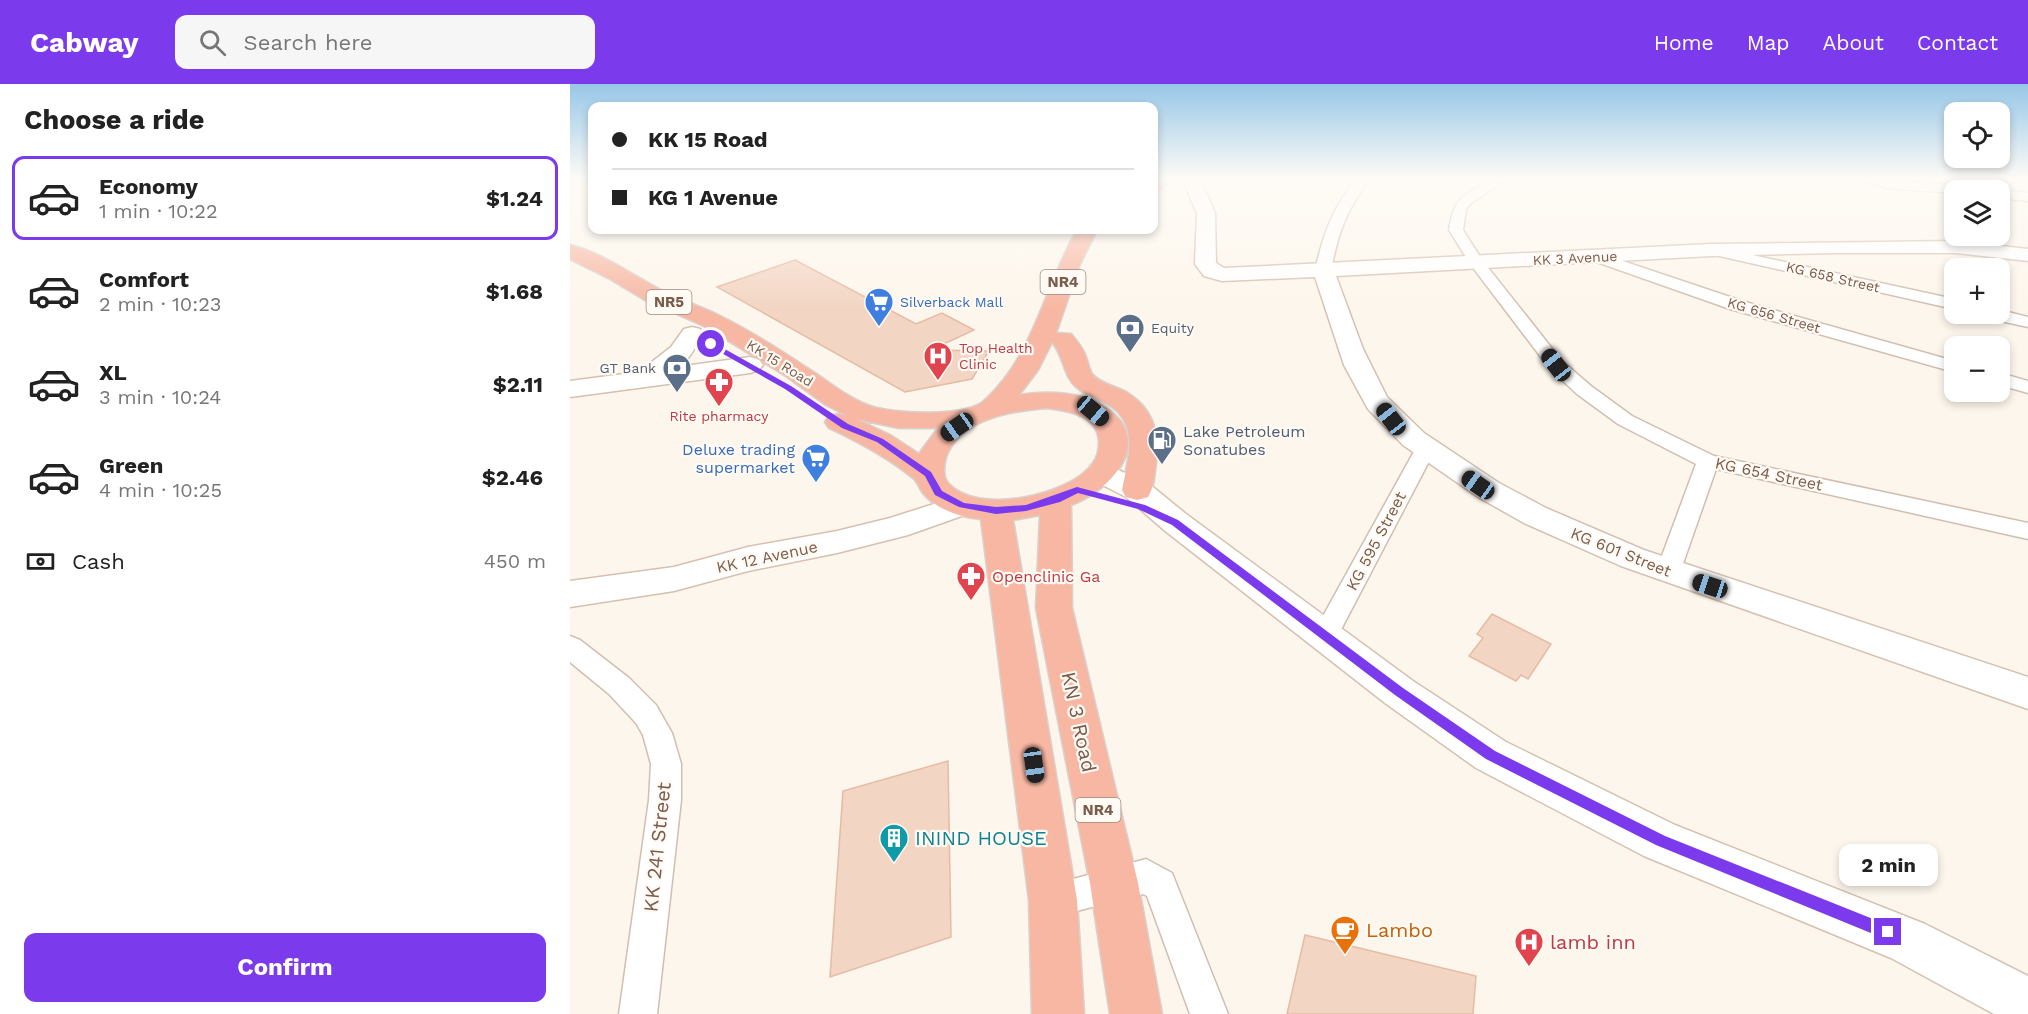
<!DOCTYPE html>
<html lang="en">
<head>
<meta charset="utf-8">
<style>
  body { margin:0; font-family:"Work Sans",sans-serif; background:#f6f6f6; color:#222; height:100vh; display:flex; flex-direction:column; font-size:22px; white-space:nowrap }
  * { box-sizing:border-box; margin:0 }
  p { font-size:20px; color:#767676 }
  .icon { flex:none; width:33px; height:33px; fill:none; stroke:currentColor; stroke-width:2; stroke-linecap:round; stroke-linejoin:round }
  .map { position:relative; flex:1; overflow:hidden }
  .side { display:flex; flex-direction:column; background:#fff; width:570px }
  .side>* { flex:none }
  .top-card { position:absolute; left:18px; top:18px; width:570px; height:132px; border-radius:12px; box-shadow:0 3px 9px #0003; display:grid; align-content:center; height:132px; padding:0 24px; background:#fff }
  .controls { position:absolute; left:1374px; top:18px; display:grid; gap:12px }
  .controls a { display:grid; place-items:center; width:66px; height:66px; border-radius:12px; background:#fff; box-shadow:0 3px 9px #0003; font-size:30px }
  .end { position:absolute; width:27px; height:27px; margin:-14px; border:8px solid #7c3aed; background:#fff; box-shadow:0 0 0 3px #fff }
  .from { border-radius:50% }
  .bubble { position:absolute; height:42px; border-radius:12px; background:#fff; box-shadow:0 3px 9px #0003; font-size:20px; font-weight:700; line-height:42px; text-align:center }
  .car { position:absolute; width:18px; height:36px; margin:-18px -9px; border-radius:8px; box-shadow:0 0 4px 2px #0007; background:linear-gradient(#222 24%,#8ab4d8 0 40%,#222 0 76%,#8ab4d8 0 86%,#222 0) }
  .top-card b { display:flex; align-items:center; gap:21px; height:57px; font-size:22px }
  .top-card b+b { border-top:2px solid #e0e0e0 }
  .top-card i { width:15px; height:15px; background:#222 }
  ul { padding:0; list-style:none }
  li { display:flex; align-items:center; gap:18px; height:84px; margin:0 12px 9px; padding:0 12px; border:3px solid transparent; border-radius:12px }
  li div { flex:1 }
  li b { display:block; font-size:22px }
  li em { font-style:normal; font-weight:700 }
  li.current { border-color:#7c3aed }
  li>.icon { width:54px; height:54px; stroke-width:1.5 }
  h2 { padding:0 24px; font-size:27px; line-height:72px }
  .pay { display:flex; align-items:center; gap:15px; height:66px; padding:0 24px; font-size:22px }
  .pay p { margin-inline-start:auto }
  .button { display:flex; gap:12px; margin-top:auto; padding:12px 24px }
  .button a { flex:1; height:69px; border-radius:12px; background:#7c3aed; color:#fff; font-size:24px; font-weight:700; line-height:69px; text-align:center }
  header { display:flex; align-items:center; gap:36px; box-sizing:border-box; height:84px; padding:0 30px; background:#7c3aed; color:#fff }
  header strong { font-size:28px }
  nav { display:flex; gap:33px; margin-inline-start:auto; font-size:21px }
  .search { width:420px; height:54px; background:#f6f6f6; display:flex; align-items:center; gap:15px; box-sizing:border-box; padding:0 21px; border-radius:12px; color:#767676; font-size:22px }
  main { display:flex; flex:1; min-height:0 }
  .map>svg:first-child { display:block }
</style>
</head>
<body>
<header>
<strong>Cabway</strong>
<div class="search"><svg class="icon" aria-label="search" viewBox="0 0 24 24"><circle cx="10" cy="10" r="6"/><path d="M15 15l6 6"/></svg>Search here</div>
<nav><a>Home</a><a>Map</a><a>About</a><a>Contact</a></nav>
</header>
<main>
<section class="side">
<h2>Choose a ride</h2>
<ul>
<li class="current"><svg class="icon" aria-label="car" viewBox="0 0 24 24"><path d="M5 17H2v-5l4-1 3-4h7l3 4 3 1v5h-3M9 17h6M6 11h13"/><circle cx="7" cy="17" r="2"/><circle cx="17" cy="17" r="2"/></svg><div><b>Economy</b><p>1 min · 10:22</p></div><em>$1.24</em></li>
<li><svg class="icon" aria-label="car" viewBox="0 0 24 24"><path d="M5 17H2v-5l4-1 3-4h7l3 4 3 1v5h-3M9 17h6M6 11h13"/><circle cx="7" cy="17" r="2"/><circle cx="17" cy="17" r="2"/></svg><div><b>Comfort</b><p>2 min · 10:23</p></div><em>$1.68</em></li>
<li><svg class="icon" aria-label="car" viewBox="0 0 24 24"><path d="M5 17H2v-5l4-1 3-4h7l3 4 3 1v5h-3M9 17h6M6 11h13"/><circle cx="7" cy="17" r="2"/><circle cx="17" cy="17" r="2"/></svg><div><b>XL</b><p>3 min · 10:24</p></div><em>$2.11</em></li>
<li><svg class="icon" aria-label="car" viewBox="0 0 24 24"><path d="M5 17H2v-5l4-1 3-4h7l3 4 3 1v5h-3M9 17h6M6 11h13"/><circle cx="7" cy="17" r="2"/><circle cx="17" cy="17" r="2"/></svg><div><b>Green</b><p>4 min · 10:25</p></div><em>$2.46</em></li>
</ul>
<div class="pay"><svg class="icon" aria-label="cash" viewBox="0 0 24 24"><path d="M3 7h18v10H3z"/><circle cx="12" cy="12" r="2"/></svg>Cash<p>450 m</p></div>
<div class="button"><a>Confirm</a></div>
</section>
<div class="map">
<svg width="1458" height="930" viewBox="0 0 1458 930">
  <rect width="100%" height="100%" fill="#fdf6ec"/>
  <!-- building -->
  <path fill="#f3d5c3" stroke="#e6bba3" stroke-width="1.5" d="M 225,176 L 346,240 L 372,229 L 404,246 L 361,266 L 419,267 L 402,295 L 335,308 L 147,203 Z
    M 922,530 L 981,560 L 958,595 L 951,591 L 946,597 L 899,572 L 913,554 L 907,550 Z
    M 378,677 L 381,853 L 260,893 L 273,707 Z
    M 735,851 L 906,892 L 903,930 L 717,930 Z"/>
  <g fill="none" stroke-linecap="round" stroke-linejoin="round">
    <!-- street casing -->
    <g stroke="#d1beb0" stroke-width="3">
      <path id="street" d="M 787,95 L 800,95 C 776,127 769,146 761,186 L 753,191 L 748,189 L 745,186 C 753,152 763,121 787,95 Z
        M 923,95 L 938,95 L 901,119 L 896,125 L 893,146 L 912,176 L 992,277 L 1021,302 L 1062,332 L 1144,372 L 1458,439 L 1458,455 L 1146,385 L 1110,488 L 1107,494 L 1098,497 L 1089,494 L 1086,488 L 1126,380 L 1048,340 L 1007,310 L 980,285 L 901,181 L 879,146 C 884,111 895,111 923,95 Z
        M 1295,95 L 1400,102 L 1407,106 L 1384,106 L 1384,109 L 1317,104 L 1297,98 Z
        M 1428,106 L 1430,106 L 1458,109 L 1458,117 L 1430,114 Z
        M 1141,162 L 1384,215 L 1384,225 L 1136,169 L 1134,166 L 1136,163 Z
        M 1026,168 L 1172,217 L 1384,277 L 1384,288 L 1160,225 L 1021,176 L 1018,173 Z
        M 1430,226 L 1458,233 L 1458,243 L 1417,234 L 1415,230 L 1430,230 Z
        M 1430,289 L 1458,297 L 1458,309 L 1430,301 Z
        M 856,358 L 863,360 L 866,364 L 765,557 L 756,560 L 747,557 L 743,550 L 747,543 L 846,364 L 849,360 Z
        M 0,552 L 10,556 L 59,594 L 86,621 L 102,649 L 111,680 L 111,716 L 87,930 L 49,930 L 79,716 L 81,680 L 73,651 L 66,639 L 39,610 L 0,578 Z
        M 576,775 L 602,789 L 658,930 L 620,930 L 577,812 L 573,810 L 483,833 L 471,828 L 466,816 L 471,804 Z"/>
    </g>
    <!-- secondary casing -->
    <g stroke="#d6c0b0" stroke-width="3">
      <path id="secondary" d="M 612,95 L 630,95 L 645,129 L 646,179 L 654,184 L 1141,160 L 1386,157 L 1458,165 L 1458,177 L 1386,169 L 1264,169 L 1141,172 L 766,192 L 793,265 L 817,313 L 854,349 L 929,399 L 976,424 L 1074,466 L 1458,593 L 1458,625 L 1051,482 L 954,439 L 908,413 L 833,361 L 798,325 L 774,281 L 745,193 L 652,197 L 634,192 L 625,180 L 627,129 Z
        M 122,243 L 130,245 L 134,250 L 119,273 L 107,283 L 180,273 L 189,276 L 193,281 L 189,286 L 180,289 L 0,313 L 0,297 L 69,288 L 101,263 L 114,245 Z
        M 532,379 L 578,399 L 616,430 L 843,597 L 936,658 L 1105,741 L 1355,840 L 1458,892 L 1458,930 L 1424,930 L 1321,874 L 1074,772 L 906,684 L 815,619 L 594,446 L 556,413 L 521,395 L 517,388 L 521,381 Z
        M 392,411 L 403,414 L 408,421 L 403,428 L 338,451 L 267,469 L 178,487 L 104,507 L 0,523 L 0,497 L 104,483 L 178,463 L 267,447 L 320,434 Z"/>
    </g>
    <!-- highway casing -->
    <g stroke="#dad1cd" stroke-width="3">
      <path id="highway" d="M 584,95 L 603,95 L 590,105 L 584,106 Z
        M 507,146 L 527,146 L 510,180 L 486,249 L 501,250 C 507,257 513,264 516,273 C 518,278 519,285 522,290 C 531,301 548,302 559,310 C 587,328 590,356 585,387 C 584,396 583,405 578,413 L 567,416 L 556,413 L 552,406 C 558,376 570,340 539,321 C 529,314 516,312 506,303 C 493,291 494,272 482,258 L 468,286 L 449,311 C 477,307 514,307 538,325 C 585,360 539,407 501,421 L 502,524 L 568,799 L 592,930 L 540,930 L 520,799 L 466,524 L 470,431 L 443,436 L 507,816 L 514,930 L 462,930 L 459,816 L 411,435 C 390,433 367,426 353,409 C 349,404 348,398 343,394 C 317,373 289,358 259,344 L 255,338 L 259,332 L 269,330 L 278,332 L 256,321 L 216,292 L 134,242 L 75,216 L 40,195 L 0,175 L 0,161 C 32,169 61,190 89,205 C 108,215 129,222 148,231 C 177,245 207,264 234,282 C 256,295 275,313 300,322 C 323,330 397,334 415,316 C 465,270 474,203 507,146 ZM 477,324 C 498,327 527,330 529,357 C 529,364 528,373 523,379 C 501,412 406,432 378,399 C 372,392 374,381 376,373 C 390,334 442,327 477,324 ZM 286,335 L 329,344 L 368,344 L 349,370 L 320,351 Z"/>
    </g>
    <!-- street -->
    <use href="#street" fill="#fff" fill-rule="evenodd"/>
    <!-- secondary -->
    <use href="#secondary" fill="#fff" fill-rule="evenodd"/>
    <!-- highway -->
    <use href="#highway" fill="#f7b7a3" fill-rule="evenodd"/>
  </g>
  <!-- sky -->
  <linearGradient id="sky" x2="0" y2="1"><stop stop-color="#97c7e8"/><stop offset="0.42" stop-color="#fefbf6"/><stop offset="1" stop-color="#fefbf6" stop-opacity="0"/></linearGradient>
  <rect width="1458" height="225" fill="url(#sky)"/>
  <!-- route -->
  <path fill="#7c3aed" d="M 139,259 L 144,259 L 221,302 L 278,340 L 313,355 L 361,388 L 372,407 L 394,419 L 426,423 L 456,421 L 507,403 L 575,421 L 608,436 L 833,604 L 925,667 L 1095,752 L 1323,843 L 1325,848 L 1323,853 L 1318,856 L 1086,761 L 916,675 L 825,611 L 602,441 L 568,425 L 508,409 L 490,418 L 456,427 L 426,430 L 389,423 L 365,411 L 355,392 L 307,358 L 272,344 L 215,305 L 139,262 Z"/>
  <!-- icons -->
  <defs>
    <g id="supermarket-pin" transform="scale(1.5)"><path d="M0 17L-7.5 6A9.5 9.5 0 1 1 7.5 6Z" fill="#3f7fe0" stroke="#fffaf3"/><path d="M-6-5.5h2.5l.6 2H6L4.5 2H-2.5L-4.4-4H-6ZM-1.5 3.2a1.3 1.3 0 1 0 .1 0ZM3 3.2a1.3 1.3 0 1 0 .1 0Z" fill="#fff"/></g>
    <g id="bank-pin" transform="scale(1.5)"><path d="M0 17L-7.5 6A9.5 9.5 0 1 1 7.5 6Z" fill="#5c6f8a" stroke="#fffaf3"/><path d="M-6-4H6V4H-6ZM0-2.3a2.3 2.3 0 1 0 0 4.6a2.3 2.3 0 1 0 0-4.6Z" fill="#fff"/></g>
    <g id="hospital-pin" transform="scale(1.5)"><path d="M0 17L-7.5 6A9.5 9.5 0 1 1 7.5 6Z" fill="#e0444e" stroke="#fffaf3"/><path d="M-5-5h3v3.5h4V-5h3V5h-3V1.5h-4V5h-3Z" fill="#fff"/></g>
    <g id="pharmacy-pin" transform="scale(1.5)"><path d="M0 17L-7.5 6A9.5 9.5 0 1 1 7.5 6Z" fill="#e0444e" stroke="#fffaf3"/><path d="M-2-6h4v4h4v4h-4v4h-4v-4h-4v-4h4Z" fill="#fff"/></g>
    <g id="fuel-pin" transform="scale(1.5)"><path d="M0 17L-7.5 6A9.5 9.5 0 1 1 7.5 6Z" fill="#5c6f8a" stroke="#fffaf3"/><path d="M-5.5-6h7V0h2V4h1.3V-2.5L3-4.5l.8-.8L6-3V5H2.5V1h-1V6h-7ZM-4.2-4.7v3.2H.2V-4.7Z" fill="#fff"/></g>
    <g id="building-pin" transform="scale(1.5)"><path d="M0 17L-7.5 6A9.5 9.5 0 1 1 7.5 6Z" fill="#0f9aa8" stroke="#fffaf3"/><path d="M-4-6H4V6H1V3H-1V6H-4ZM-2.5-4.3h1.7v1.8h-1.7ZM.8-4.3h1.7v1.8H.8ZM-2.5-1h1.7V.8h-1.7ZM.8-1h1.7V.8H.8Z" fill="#fff"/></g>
    <g id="cafe-pin" transform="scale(1.5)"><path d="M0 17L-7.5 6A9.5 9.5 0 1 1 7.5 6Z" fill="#e8710a" stroke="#fffaf3"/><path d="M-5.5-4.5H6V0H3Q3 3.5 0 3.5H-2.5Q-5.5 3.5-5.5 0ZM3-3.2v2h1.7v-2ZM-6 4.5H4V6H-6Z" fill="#fff"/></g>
  </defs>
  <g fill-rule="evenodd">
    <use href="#supermarket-pin" x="309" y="218"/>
    <use href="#bank-pin" x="560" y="244"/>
    <use href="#hospital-pin" x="368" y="272"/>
    <use href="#bank-pin" x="107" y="284"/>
    <use href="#pharmacy-pin" x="149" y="298"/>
    <use href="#fuel-pin" x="592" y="356"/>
    <use href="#supermarket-pin" x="246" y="374"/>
    <use href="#pharmacy-pin" x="401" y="492"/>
    <use href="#building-pin" x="324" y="754"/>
    <use href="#cafe-pin" x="775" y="846"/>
    <use href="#hospital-pin" x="959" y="858"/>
  </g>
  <g text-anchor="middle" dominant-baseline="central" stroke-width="4.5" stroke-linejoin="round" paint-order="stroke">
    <!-- far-street labels -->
    <g font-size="14" fill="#7a5c4d" stroke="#fffaf3">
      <text transform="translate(1005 174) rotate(-3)">KK 3 Avenue</text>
      <text transform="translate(1263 193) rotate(13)">KG 658 Street</text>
      <text transform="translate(1204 231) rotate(16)">KG 656 Street</text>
      <text transform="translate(210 279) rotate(32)">KK 15 Road</text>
    </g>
    <!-- far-shop labels -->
    <g font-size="14" fill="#366cbe" stroke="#fffaf3" text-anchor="start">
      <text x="330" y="218">Silverback Mall</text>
    </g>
    <!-- far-service labels -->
    <g font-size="14" fill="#4e5e75" stroke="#fffaf3" text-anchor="start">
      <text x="581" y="244">Equity</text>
      <text x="86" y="284" text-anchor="end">GT Bank</text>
    </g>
    <!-- far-health labels -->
    <g font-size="14" fill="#be3a42" stroke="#fffaf3" text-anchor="start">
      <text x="389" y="264">Top Health<tspan x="389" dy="16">Clinic</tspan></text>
      <text x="149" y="332" text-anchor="middle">Rite pharmacy</text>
    </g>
    <!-- shield labels -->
    <g fill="#fffaf3" stroke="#a28b7f" stroke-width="1.5">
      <rect x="470.5" y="186" width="45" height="24" rx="4.5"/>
      <rect x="76.5" y="206" width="45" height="24" rx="4.5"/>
      <rect x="505.5" y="714" width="45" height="24" rx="4.5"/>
    </g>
    <g font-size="15" font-weight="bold" fill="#7a5c4d">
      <text x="493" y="198">NR4</text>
      <text x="99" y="218">NR5</text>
      <text x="528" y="726">NR4</text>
    </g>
    <!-- service labels -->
    <g font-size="16" fill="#4e5e75" stroke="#fffaf3" text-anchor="start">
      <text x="613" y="347">Lake Petroleum<tspan x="613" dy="18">Sonatubes</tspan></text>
    </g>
    <!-- shop labels -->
    <g font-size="16" fill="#366cbe" stroke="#fffaf3" text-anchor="end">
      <text x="225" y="365">Deluxe trading<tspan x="225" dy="18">supermarket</tspan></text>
    </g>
    <!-- street labels -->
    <g font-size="16" fill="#7a5c4d" stroke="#fffaf3">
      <text transform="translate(1199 390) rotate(12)">KG 654 Street</text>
      <text transform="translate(806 457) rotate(-62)">KG 595 Street</text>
      <text transform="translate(1051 468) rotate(22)">KG 601 Street</text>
      <text transform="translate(197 473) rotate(-12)">KK 12 Avenue</text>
    </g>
    <!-- health labels -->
    <g font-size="16" fill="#be3a42" stroke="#fffaf3" text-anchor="start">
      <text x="422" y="492">Openclinic Ga</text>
    </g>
    <!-- near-street labels -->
    <g font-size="20" fill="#7a5c4d" stroke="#fffaf3">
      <text transform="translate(509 638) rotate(78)">KN 3 Road</text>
      <text transform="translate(87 763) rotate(-84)">KK 241 Street</text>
    </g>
    <!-- near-culture labels -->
    <g font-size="20" fill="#0d838f" stroke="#fffaf3" text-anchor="start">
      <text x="345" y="754">ININD HOUSE</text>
    </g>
    <!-- near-food labels -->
    <g font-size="20" fill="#c56008" stroke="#fffaf3" text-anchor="start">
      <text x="796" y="846">Lambo</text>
    </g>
    <!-- near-health labels -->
    <g font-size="20" fill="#be3a42" stroke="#fffaf3" text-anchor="start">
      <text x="980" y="858">lamb inn</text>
    </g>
  </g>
</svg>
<div class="controls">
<a><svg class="icon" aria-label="locate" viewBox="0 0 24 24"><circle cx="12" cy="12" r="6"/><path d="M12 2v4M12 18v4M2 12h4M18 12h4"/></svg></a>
<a><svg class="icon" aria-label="layers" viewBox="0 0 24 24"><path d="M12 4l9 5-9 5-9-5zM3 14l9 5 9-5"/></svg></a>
<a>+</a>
<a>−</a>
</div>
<i class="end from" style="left:141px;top:260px"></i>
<i class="end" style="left:1318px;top:848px"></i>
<div class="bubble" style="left:1269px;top:760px;width:99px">2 min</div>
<i class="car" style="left:986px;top:281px;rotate:322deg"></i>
<i class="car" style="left:523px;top:327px;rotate:130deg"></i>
<i class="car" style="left:821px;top:335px;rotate:322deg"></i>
<i class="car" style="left:387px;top:343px;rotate:235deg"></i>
<i class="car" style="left:908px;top:401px;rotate:305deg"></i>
<i class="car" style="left:1140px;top:502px;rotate:288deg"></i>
<i class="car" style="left:464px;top:681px;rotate:172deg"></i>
<div class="top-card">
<b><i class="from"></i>KK 15 Road</b>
<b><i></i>KG 1 Avenue</b>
</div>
</div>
</main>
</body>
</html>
